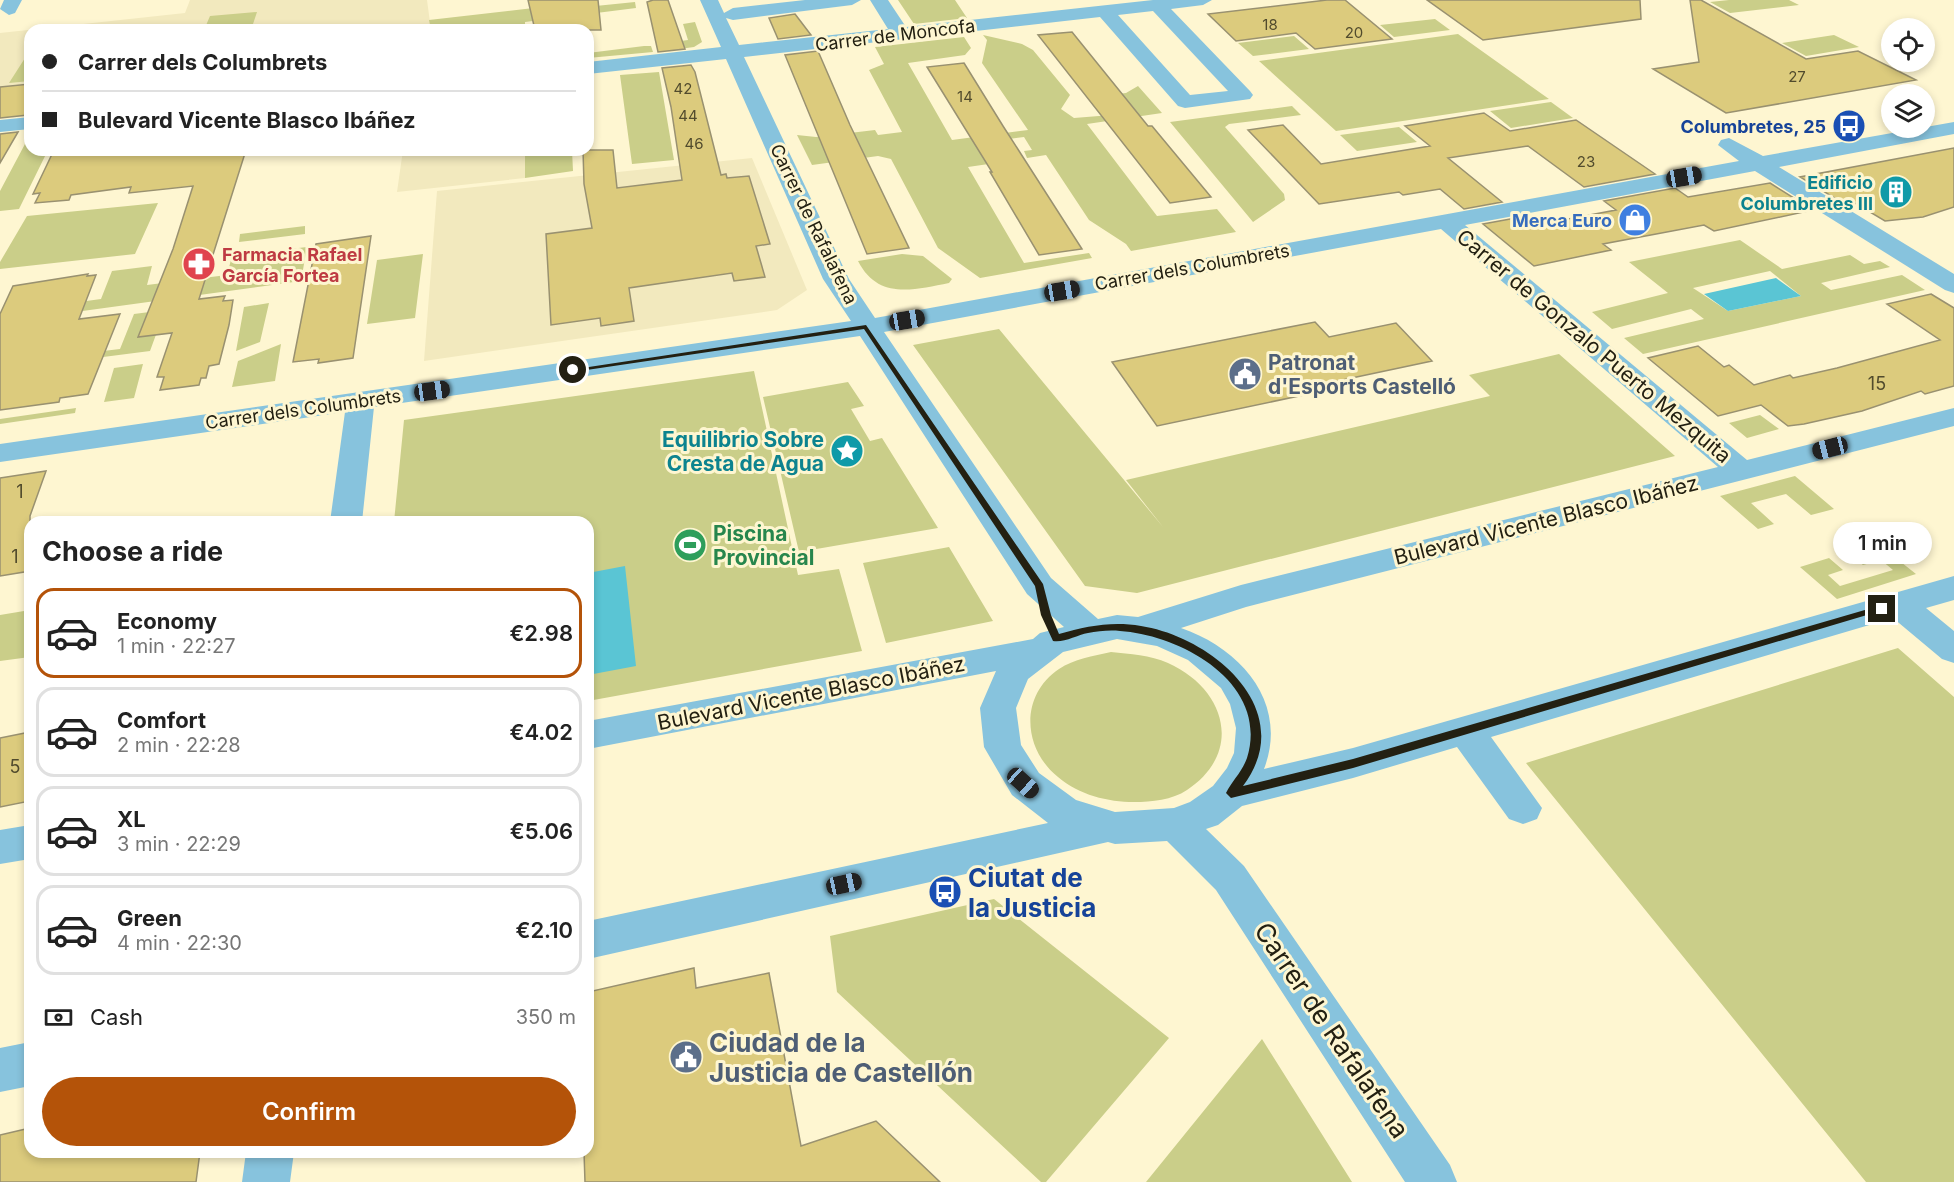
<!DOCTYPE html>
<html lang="en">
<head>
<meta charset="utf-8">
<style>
  body { margin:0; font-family:Inter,sans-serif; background:#f2f2f2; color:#222; height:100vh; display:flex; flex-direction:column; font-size:22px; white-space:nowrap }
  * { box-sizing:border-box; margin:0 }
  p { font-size:20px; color:#767676 }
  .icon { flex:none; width:33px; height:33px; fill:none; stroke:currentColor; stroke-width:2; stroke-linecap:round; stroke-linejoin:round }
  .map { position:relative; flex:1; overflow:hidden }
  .details { position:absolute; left:24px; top:516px; width:570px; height:642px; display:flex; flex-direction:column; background:#fff; border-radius:18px; box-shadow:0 3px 9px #0003 }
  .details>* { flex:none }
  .hud { position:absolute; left:24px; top:24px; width:570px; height:132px; border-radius:18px; box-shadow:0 3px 9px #0003; display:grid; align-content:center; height:132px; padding:0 18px; background:#fff }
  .buttons { position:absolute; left:1881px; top:18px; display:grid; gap:12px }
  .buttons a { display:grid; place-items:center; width:54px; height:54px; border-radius:50%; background:#fff; box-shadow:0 3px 9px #0003; font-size:30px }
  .end { position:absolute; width:27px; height:27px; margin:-14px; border:8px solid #232012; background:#fff; box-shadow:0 0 0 3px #fff }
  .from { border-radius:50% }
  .bubble { position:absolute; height:42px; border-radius:21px; background:#fff; box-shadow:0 3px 9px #0003; font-size:20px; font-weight:600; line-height:42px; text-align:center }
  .car { position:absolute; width:18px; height:36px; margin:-18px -9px; border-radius:8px; box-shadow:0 0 4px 2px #0007; background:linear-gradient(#222 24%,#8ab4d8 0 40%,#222 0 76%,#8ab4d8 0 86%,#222 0) }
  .hud b { display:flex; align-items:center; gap:21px; height:57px; font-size:22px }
  .hud b+b { border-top:2px solid #e0e0e0 }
  .hud i { width:15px; height:15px; background:#222 }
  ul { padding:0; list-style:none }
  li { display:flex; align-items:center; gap:18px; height:90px; margin:0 12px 9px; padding:0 6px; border:3px solid #e0e0e0; border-radius:18px }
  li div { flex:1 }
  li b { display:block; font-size:22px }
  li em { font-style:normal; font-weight:600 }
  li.active { border-color:#b45309 }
  li>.icon { width:54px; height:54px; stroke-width:1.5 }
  h2 { padding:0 18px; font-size:27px; line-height:72px }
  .pay { display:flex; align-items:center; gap:15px; height:66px; padding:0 18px; font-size:22px }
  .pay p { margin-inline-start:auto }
  .cta { display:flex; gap:12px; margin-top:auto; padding:12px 18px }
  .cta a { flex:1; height:69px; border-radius:36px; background:#b45309; color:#fff; font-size:24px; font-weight:600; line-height:69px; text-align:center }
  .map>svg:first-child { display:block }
</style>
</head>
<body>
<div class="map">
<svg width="1954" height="1182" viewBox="0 0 1954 1182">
  <rect width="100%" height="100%" fill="#fef6d1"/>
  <!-- built -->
  <path fill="#f2e9be" d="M 190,0 L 427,0 L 431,30 L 30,30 L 30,114 L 0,117 L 0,33 L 185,13 Z
    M 403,150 L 525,150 L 525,178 L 397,192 Z
    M 752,158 L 807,290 L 777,310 L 424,361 L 437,191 Z"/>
  <!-- green -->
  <path fill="#cace89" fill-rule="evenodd" d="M 898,0 L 955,0 L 967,18 L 914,24 Z
    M 1729,0 L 1789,0 L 1799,5 L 1730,13 L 1710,2 Z
    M 635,2 L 636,8 L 525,22 L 525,30 L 431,30 L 429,20 L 542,7 L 556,10 Z
    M 257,12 L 251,30 L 204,30 L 210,16 Z
    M 1435,19 L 1450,30 L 1394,37 L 1380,25 Z
    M 695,22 L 702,42 L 694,47 L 665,51 L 667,43 L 688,40 L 683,24 Z
    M 1458,34 L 1549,99 L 1336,131 L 1259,61 Z
    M 983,35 L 1022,44 L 1033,50 L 1070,95 L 1061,109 L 1074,118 L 1124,114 L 1109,95 L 1126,93 L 1138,86 L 1162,113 L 1087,124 L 1157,216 L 1217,209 L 1236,232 L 1131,251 L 1126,244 L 1089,220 L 1046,155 L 1027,158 L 1024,151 L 1032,150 L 1024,137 L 980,143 L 1016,160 L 968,167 L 1024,263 L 1089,253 L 1092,258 L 980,278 L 938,248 L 891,159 L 878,156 L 812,165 L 797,135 L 816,137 L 875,130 L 878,135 L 902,132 L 869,70 L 884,64 L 875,47 L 964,37 L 971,48 L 965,55 L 908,63 L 952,140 L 1028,130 L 982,63 L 987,40 Z
    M 1834,35 L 1859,47 L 1806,56 L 1782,43 Z
    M 1294,36 L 1309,49 L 1253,56 L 1238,43 Z
    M 644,46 L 651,46 L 653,52 L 588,58 L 588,53 Z
    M 30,57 L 30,81 L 9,83 L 25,58 Z
    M 659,72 L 674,160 L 632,164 L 620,75 Z
    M 1551,102 L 1573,118 L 1511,128 L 1490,111 Z
    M 1292,106 L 1301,115 L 1229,124 L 1225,127 L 1284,194 L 1285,200 L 1253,222 L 1170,122 Z
    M 1399,127 L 1417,142 L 1357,151 L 1340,135 Z
    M 30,143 L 30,150 L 48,150 L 19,209 L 0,211 L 0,191 L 25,144 Z
    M 525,150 L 572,150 L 573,171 L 525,178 Z
    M 158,203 L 135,254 L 0,269 L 0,262 L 27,216 Z
    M 305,226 L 305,234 L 239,242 L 240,234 Z
    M 1740,240 L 1782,269 L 1850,255 L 1864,264 L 1880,261 L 1890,267 L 1821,283 L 1831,290 L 1902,275 L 1925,290 L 1643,354 L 1624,338 L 1704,319 L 1691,309 L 1612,329 L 1592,312 L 1668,293 L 1629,262 ZM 1770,271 L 1801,296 L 1728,311 L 1693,288 Z
    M 307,247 L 301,281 L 46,316 L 50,306 L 101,299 L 112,271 L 152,266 L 147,285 L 227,275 L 232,256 Z
    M 423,254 L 415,318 L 367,324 L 377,260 Z
    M 902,254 L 923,256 L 952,279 L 949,283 C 913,290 878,300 858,261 Z
    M 269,303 L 260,342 L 236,351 L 244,307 Z
    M 165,310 L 150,351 L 25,367 L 28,360 L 120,349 L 134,314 Z
    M 999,329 L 1163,527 L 1126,480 L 1490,396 L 1469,375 L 1559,354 L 1675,456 L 1137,593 L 1085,586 L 913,345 Z
    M 281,344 L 275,381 L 232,387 L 238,361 Z
    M 143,364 L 134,398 L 104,402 L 114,368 Z
    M 754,371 L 798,575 L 839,569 L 862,651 L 588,701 L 588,522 L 394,522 L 404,420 Z
    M 848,382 L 864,406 L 851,409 L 870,441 L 882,438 L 938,528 L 799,552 L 763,397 Z
    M 76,408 L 75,413 L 0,424 L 0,419 Z
    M 1760,415 L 1779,429 L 1747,438 L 1729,423 Z
    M 1795,476 L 1834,509 L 1811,515 L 1786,494 L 1751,503 L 1774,524 L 1758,529 L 1720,496 Z
    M 1877,543 L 1916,574 L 1837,599 L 1800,567 L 1829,558 L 1843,570 L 1828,575 L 1840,586 L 1893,570 L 1881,560 L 1863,565 L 1846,552 Z
    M 949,547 L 993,621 L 886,643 L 863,563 Z
    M 30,610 L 30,657 L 0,661 L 0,615 Z
    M 1898,648 L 1954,697 L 1954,1182 L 1866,1182 L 1526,763 Z
    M 1111,652 C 1130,654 1150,655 1168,663 C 1226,689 1244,752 1187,790 C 1172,800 1152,802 1134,802 C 1108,802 1079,795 1058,777 C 1023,749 1019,696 1059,669 C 1074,659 1093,656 1111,652 Z
    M 994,899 L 1169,1038 L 1046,1182 L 1041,1182 L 837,992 L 830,936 Z
    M 1262,1039 L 1352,1182 L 1146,1182 Z"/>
  <!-- water -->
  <path fill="#5ac5d4" d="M 1776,278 L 1801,296 L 1728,311 L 1704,294 Z
    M 625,566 L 636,666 L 588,675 L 588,573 Z"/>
  <!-- building -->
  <path fill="#dccb7d" stroke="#999170" stroke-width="1.5" d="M 528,0 L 598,0 L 601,30 L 535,30 Z
    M 653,0 L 668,0 L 685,49 L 658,52 L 647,2 Z
    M 1327,0 L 1345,0 L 1392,39 L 1315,49 L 1296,33 L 1236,41 L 1208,14 Z
    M 1427,0 L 1640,0 L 1641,19 L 1483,40 Z
    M 1690,0 L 1701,0 L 1806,59 L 1858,51 L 1916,80 L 1726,113 L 1653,69 L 1699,62 Z
    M 795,14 L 811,35 L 778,39 L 769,18 Z
    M 1072,32 L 1148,126 L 1152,126 L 1211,197 L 1170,203 L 1038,35 Z
    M 818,51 L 850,125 L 909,248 L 867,254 L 785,55 Z
    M 964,63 L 1003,126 L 1082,249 L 1039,255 L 990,172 L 992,172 L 927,67 Z
    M 691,65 L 695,72 L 721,175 L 726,174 L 727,178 L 749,176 L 770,244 L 756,246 L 765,277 L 734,281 L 732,273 L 629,288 L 634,321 L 601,326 L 600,318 L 551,325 L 546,234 L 592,228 L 584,184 L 583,150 L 613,150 L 617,188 L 682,180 L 671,107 L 662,68 Z
    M 30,84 L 28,115 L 0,118 L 0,87 Z
    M 1484,113 L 1510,131 L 1576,120 L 1655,174 L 1584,187 L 1528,146 L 1448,158 L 1502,202 L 1464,209 L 1440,189 L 1403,195 L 1399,192 L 1319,204 L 1248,130 L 1283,125 L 1321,164 L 1430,146 L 1405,126 Z
    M 18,132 L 0,163 L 0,134 Z
    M 1954,148 L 1954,207 L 1923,217 L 1885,221 L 1850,200 L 1841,202 L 1800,177 Z
    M 54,150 L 246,150 L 199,299 L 225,296 L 223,301 L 233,300 L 229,325 L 219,364 L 209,366 L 206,378 L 201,378 L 199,385 L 160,390 L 164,377 L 157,377 L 172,333 L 138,337 L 173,249 L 193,186 L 129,193 L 131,187 L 71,195 L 69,200 L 35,203 L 40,193 L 33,194 Z
    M 1770,183 L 1813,210 L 1714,231 L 1704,225 L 1603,244 L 1611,250 L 1534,266 L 1483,224 L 1521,217 L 1531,226 L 1616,210 L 1604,201 L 1675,188 L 1688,197 Z
    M 371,236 L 353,358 L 318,363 L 319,359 L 293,362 L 316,244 Z
    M 88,274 L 87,276 L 96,275 L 79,319 L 120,314 L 88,394 L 60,398 L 59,402 L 0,410 L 0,314 L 13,286 Z
    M 1931,294 L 1954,308 L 1954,386 L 1925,394 L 1921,391 L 1862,411 L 1804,424 L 1788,426 L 1761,405 L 1718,416 L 1648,358 L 1698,346 L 1724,367 L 1729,365 L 1754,385 L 1790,375 L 1793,378 L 1837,368 L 1940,340 L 1887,304 Z
    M 1315,322 L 1329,337 L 1396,323 L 1432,361 L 1314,386 L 1318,392 L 1157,426 L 1112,362 Z
    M 46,471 L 30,516 L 30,571 L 0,576 L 0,478 Z
    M 30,732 L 30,801 L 0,807 L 0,738 Z
    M 694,968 L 696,988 L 769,973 L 801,1146 L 876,1121 L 940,1182 L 585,1182 L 584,1152 L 588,1152 L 588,992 Z
    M 30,1128 L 30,1152 L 200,1152 L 196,1182 L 0,1182 L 0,1135 Z"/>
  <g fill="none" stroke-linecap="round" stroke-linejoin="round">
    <!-- minor -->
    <path fill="#87c3dd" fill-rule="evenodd" d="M 4,0 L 22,0 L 15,13 L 9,15 L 0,9 Z
      M 700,0 L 718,0 L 724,13 L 733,8 L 805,0 L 861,0 L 852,5 L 733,20 L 726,18 L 739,45 L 888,29 L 870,0 L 888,0 L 906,27 L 1153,0 L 1212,0 L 1203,5 L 1171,9 L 1250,91 L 1253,95 L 1250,99 L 1185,108 L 1178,106 L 1100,17 L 744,57 L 849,279 L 875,318 L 1739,161 L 1718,145 L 1721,140 L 1729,138 L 1763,156 L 1954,122 L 1954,134 L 1779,167 L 1954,274 L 1954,293 L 1945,290 L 1755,171 L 1465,225 L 1747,460 L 1954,408 L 1954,426 L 1246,607 L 1181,628 C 1242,649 1289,704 1264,769 L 1353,748 L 1954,576 L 1954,600 L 1926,608 L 1954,631 L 1954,663 L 1942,659 L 1893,618 L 1491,737 L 1542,808 L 1537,819 L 1523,824 L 1509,819 L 1457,747 L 1353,778 L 1242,806 L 1218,825 L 1206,829 L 1244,866 L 1450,1165 L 1457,1182 L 1405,1182 L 1216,890 L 1167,841 L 1115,844 L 1108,842 L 588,959 L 588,921 L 1048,823 L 1012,795 L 984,747 L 980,708 L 996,671 L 588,749 L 588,721 L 1033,639 L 1040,633 L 1064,627 L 1027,594 L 860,336 L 374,407 L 362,522 L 330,522 L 345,412 L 0,462 L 0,444 L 851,321 L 823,279 L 726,59 L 588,74 L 588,62 L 721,47 ZM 1153,11 L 1228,91 L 1190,95 L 1118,15 ZM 1441,229 L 1718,467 L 1241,585 L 1138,617 L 1117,615 L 1098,619 L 1051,578 L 884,332 ZM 1117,639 L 1157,646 L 1188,660 L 1221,688 L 1230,704 L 1236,728 L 1234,753 L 1227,768 L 1213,786 L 1190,802 L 1174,808 L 1115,812 L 1076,800 L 1039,773 L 1021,745 L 1016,708 L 1028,679 L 1063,652 Z
      M 30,117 L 30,129 L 0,132 L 0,120 Z
      M 30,825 L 30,859 L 0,864 L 0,830 Z
      M 30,1042 L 30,1086 L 0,1092 L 0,1048 Z
      M 246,1152 L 294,1152 L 290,1182 L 242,1182 Z"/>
  </g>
  <!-- route -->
  <path fill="#232012" d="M 866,325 L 1043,584 L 1051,615 L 1059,634 C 1087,626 1112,621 1141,626 C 1212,637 1300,710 1243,786 L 1353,759 L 1882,605 L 1887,609 L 1353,768 L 1231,798 L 1226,793 C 1232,781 1242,772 1247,758 C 1270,683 1181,635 1120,631 C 1110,630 1098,631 1088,633 C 1077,635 1064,643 1053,641 L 1041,615 L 1035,586 L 864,329 L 573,372 L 569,370 Z"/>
  <!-- icons -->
  <defs>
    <g id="bus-disc" transform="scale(1.725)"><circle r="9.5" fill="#1a4fb4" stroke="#fef6d1"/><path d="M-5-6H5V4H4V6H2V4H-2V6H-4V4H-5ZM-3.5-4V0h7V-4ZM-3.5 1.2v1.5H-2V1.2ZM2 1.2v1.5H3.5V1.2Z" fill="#fff"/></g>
    <g id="building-disc" transform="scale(1.725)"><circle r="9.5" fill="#0f9aa8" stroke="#fef6d1"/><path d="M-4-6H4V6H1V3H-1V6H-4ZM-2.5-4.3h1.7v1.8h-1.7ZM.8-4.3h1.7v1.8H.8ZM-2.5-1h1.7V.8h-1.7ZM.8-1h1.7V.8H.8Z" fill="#fff"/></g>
    <g id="shop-disc" transform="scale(1.725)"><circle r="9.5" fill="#3f7fe0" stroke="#fef6d1"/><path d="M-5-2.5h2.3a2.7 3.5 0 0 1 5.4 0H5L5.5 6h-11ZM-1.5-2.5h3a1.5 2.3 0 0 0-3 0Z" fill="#fff"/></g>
    <g id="pharmacy-disc" transform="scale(1.725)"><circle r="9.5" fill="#e0444e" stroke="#fef6d1"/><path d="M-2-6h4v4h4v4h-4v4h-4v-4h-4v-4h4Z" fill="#fff"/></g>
    <g id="civic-disc" transform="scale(1.725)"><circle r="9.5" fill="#5c6f8a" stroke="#fef6d1"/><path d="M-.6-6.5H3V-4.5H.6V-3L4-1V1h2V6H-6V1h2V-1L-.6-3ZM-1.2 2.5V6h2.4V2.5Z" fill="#fff"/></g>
    <g id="sight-disc" transform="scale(1.725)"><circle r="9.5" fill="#0f9aa8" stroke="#fef6d1"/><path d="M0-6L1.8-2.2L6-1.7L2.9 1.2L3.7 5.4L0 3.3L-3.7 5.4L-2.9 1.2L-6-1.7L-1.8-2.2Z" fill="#fff"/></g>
    <g id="stadium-disc" transform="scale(1.725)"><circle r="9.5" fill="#2e9e5b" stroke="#fef6d1"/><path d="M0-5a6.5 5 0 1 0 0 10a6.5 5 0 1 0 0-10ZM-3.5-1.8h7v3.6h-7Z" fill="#fff"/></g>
  </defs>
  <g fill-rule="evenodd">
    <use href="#bus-disc" x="1849" y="126"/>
    <use href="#building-disc" x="1896" y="192"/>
    <use href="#shop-disc" x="1635" y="220"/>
    <use href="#pharmacy-disc" x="199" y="264"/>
    <use href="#civic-disc" x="1245" y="374"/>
    <use href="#sight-disc" x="847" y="451"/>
    <use href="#stadium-disc" x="690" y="545"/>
    <use href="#bus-disc" x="945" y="892"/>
    <use href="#civic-disc" x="686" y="1057"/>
  </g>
  <g text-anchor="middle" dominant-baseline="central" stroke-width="6" stroke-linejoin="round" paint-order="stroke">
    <!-- far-number labels -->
    <g font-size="15" fill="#514b2d">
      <text x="1270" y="24">18</text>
      <text x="1354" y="32">20</text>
      <text x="1797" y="76">27</text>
      <text x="683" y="88">42</text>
      <text x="965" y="96">14</text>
      <text x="688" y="115">44</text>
      <text x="694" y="143">46</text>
      <text x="1586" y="161">23</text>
    </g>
    <!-- far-street labels -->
    <g font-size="18" fill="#232012" stroke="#fef6d1">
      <text transform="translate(895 35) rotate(-7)">Carrer de Moncofa</text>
      <text transform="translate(814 224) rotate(64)">Carrer de Rafalafena</text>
      <text transform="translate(1192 267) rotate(-10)">Carrer dels Columbrets</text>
      <text transform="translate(303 409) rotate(-8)">Carrer dels Columbrets</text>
    </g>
    <!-- far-transit labels -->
    <g font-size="18" font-weight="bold" fill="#164399" stroke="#fef6d1" text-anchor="end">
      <text x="1826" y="126">Columbretes, 25</text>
    </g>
    <!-- far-culture labels -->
    <g font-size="18" font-weight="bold" fill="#0d838f" stroke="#fef6d1" text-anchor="end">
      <text x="1873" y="182">Edificio<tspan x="1873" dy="21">Columbretes III</tspan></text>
    </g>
    <!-- far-shop labels -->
    <g font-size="18" font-weight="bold" fill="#366cbe" stroke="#fef6d1" text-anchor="end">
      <text x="1612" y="220">Merca Euro</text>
    </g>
    <!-- far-health labels -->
    <g font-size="18" font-weight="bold" fill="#be3a42" stroke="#fef6d1" text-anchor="start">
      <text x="222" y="254">Farmacia Rafael<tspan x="222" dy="21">García Fortea</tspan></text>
    </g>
    <!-- number labels -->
    <g font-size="18" fill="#514b2d">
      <text x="1877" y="383">15</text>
      <text x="20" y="491">1</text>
      <text x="15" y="556">1</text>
      <text x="15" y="766">5</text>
    </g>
    <!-- street labels -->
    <g font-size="21" fill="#232012" stroke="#fef6d1">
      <text transform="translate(1594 346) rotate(40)">Carrer de Gonzalo Puerto Mezquita</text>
      <text transform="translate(1546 520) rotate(-14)">Bulevard Vicente Blasco Ibáñez</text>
      <text transform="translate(811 693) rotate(-11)">Bulevard Vicente Blasco Ibáñez</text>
    </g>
    <!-- service labels -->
    <g font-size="21" font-weight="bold" fill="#4e5e75" stroke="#fef6d1" text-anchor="start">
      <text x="1268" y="362">Patronat<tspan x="1268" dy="24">d'Esports Castelló</tspan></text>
    </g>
    <!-- culture labels -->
    <g font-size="21" font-weight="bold" fill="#0d838f" stroke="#fef6d1" text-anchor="end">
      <text x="824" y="439">Equilibrio Sobre<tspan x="824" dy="24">Cresta de Agua</tspan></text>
    </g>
    <!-- leisure labels -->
    <g font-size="21" font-weight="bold" fill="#27864d" stroke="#fef6d1" text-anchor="start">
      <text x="713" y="533">Piscina<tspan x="713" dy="24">Provincial</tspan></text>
    </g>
    <!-- near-transit labels -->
    <g font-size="26" font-weight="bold" fill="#164399" stroke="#fef6d1" text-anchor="start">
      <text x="968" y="877">Ciutat de<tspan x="968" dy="30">la Justicia</tspan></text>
    </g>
    <!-- near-street labels -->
    <g font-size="26" fill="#232012" stroke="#fef6d1">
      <text transform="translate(1332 1030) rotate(56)">Carrer de Rafalafena</text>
    </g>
    <!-- near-service labels -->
    <g font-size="26" font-weight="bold" fill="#4e5e75" stroke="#fef6d1" text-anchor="start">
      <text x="709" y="1042">Ciudad de la<tspan x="709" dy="30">Justicia de Castellón</tspan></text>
    </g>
  </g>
</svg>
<div class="buttons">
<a><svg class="icon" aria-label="locate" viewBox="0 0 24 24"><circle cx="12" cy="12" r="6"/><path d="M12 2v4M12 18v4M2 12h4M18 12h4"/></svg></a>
<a><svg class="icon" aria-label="layers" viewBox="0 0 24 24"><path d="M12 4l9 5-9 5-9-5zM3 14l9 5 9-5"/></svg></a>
</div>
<i class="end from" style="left:573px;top:370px"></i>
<i class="end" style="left:1882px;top:609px"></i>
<div class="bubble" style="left:1833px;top:522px;width:99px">1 min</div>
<i class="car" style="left:1684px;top:177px;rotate:80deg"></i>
<i class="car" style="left:1062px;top:291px;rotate:80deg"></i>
<i class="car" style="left:907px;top:320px;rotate:80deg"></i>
<i class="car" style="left:432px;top:391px;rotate:82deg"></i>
<i class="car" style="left:1830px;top:448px;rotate:256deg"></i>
<i class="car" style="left:1023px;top:783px;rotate:132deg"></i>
<i class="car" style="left:844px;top:884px;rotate:78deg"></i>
<div class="hud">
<b><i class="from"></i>Carrer dels Columbrets</b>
<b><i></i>Bulevard Vicente Blasco Ibáñez</b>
</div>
<section class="details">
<h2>Choose a ride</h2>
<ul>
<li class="active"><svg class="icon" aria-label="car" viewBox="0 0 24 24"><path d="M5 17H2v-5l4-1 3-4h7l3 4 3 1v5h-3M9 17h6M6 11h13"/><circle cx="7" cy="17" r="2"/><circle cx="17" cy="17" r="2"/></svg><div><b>Economy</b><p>1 min · 22:27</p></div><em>€2.98</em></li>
<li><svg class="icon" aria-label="car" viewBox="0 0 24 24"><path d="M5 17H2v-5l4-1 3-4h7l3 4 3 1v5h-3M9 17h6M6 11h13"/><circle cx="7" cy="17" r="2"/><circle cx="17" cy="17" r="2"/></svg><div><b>Comfort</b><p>2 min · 22:28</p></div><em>€4.02</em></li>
<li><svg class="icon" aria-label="car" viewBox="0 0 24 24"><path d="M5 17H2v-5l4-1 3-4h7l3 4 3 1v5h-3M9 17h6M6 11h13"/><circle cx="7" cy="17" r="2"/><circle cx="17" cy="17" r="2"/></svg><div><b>XL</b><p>3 min · 22:29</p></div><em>€5.06</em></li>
<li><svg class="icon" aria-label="car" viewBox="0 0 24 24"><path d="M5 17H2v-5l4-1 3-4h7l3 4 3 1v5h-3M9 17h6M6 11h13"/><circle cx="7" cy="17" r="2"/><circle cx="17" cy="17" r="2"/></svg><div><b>Green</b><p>4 min · 22:30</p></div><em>€2.10</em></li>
</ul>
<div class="pay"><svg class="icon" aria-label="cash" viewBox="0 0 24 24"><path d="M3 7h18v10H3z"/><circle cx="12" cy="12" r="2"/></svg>Cash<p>350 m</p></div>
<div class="cta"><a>Confirm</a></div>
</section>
</div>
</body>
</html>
